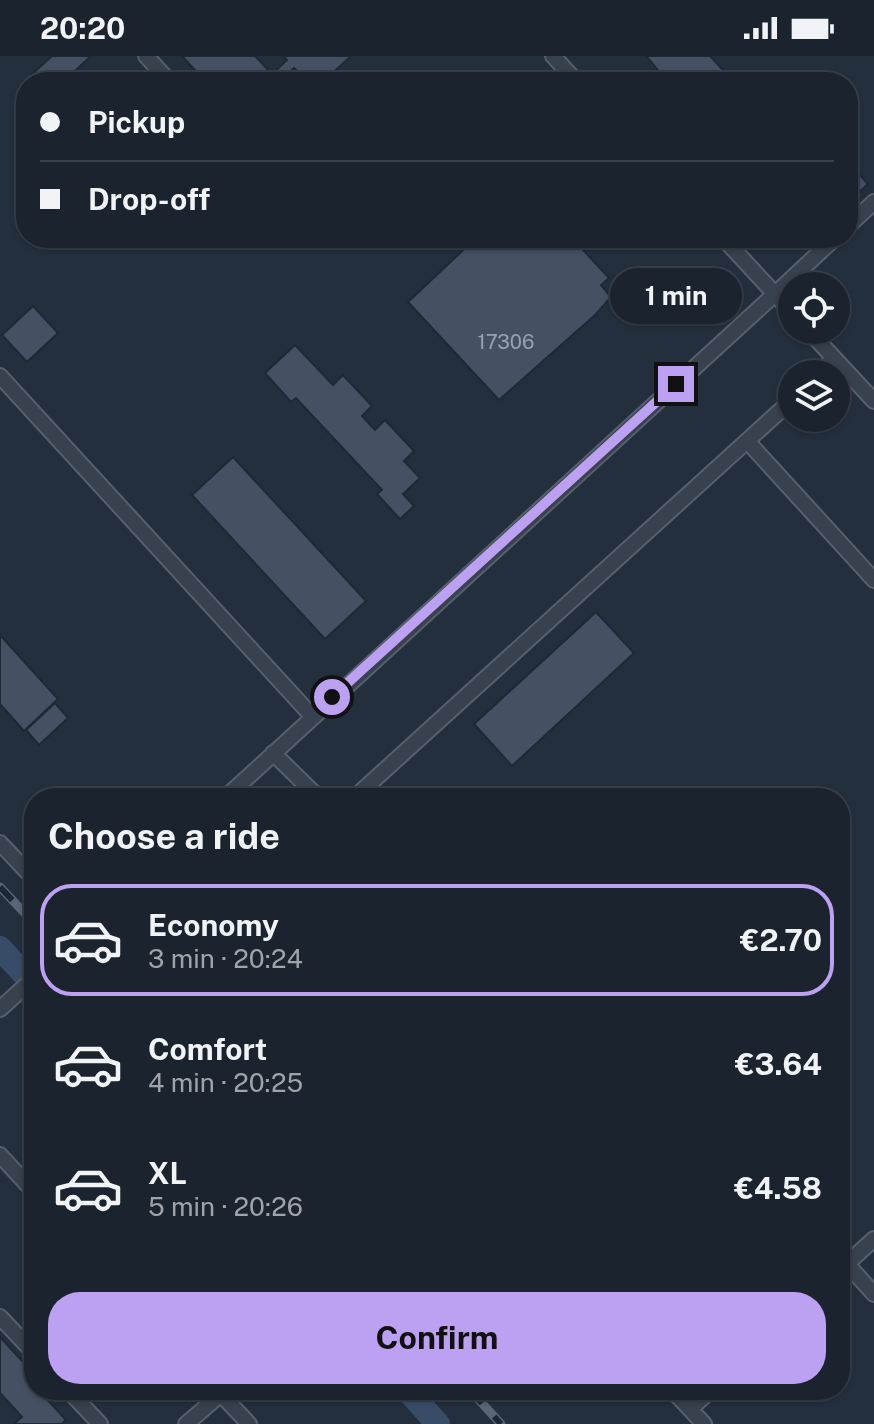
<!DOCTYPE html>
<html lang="en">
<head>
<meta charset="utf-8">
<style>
  body { margin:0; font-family:"Public Sans",sans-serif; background:#242b36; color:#f1f3f6; height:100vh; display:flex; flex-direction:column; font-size:30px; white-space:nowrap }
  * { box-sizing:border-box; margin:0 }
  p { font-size:26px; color:#a0a4aa }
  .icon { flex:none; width:44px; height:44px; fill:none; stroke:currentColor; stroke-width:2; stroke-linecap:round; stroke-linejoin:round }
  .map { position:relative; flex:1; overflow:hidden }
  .side { position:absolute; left:24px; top:732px; width:826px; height:612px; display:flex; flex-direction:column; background:#1b232e; border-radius:32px; box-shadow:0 2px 6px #0004,0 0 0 2px #39404a }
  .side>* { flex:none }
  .hud { position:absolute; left:16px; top:16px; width:842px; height:176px; border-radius:32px; box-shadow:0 2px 6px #0004,0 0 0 2px #39404a; display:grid; align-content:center; height:176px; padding:0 24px; background:#1b232e }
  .controls { position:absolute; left:778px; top:216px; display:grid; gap:16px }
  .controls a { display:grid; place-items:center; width:72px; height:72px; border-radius:50%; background:#1b232e; box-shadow:0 2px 6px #0004,0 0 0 2px #39404a; font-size:40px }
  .end { position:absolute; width:36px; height:36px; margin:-18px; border:10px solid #bca0f2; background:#111; box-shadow:0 0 0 4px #111 }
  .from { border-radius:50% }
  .bubble { position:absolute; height:56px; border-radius:28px; background:#1b232e; box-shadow:0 2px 6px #0004,0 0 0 2px #39404a; font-size:26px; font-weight:700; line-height:56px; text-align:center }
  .hud b { display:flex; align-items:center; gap:28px; height:76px; font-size:30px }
  .hud b+b { border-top:2px solid #39404a }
  .hud i { width:20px; height:20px; background:#f1f3f6 }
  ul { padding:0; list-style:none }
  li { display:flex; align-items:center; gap:24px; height:112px; margin:0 16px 12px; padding:0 8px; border:4px solid transparent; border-radius:32px }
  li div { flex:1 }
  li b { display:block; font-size:30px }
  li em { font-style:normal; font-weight:700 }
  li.on { border-color:#bca0f2 }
  li>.icon { width:72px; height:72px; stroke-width:1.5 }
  h2 { padding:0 24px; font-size:36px; line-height:96px }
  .action { display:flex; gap:16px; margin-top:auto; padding:16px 24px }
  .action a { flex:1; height:92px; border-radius:32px; background:#bca0f2; color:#111; font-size:32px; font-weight:700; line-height:92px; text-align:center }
  .status { display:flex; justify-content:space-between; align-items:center; height:56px; padding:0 40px; background:#1b232e; direction:ltr }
  .status svg { height:22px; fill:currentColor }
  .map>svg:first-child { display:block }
</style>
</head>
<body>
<div class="status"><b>20:20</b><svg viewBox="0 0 49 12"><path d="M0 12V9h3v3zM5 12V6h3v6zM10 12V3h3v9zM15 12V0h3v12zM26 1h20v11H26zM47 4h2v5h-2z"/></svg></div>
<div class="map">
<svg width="874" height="1368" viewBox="0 0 874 1368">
  <rect width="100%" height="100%" fill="#242f3e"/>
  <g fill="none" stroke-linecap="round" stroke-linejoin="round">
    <!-- canal -->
    <path stroke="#394c67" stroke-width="24" d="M 0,892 L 34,929
      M 407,1334 L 438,1368"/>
  </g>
  <!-- building -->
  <path fill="#455162" stroke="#1f2835" stroke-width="2" d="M 52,0 L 91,0 L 63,26 L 36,26 L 30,20 Z
    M 182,0 L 255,0 L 272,18 L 267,23 L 270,26 L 206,26 Z
    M 283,0 L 351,0 L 323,26 L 307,26 L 294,12 L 279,26 L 270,26 L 267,23 L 287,4 Z
    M 646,0 L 710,0 L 734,26 L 668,26 Z
    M 848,106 L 868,128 L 855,140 L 848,133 Z
    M 476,182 L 572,182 L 609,222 L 601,229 L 611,241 L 595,259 L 499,344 L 408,246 Z
    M 33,250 L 58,277 L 27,306 L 2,279 Z
    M 295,289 L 333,329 L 343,319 L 372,350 L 362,360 L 375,374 L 385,364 L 414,395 L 404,405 L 420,422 L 403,438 L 414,450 L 400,463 L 377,438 L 382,434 L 296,342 L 291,346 L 265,317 Z
    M 233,401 L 366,545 L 325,583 L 192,439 Z
    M 596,556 L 634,597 L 512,710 L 474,668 Z
    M 0,579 L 58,643 L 24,675 L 0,648 Z
    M 55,647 L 68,662 L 39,689 L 26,674 Z
    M 0,1281 L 34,1318 L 34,1334 L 50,1335 L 44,1340 L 66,1364 L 62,1368 L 14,1368 L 22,1361 L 0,1337 Z"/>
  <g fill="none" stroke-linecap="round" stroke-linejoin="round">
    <!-- service casing -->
    <g stroke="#565f6c" stroke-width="18">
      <path id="service" d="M 146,0 L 170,26
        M 553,0 L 577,26
        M 848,170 L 874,146
        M 723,182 L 775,238 L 835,182
        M 808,274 L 874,345
        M 818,318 L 834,302
        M 0,320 L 312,660
        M 748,386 L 874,524
        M 273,697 L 319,742
        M 225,742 L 775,238 L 792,257
        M 354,742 L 792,344
        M 0,787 L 34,823
        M 0,953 L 34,922
        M 0,1099 L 34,1136
        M 847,1208 L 874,1238
        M 840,1214 L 874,1183
        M 0,1261 L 34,1297
        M 68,1334 L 100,1368
        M 217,1334 L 249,1368
        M 672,1334 L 704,1368
        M 690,1353 L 711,1334
        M 186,1368 L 221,1338"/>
    </g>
    <!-- service -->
    <use href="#service" stroke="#38414e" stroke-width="14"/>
    <!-- rail casing -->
    <g stroke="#5a6575" stroke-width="9">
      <path id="rail" d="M 0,831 L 34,867
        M 470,1334 L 501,1368"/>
    </g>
    <!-- rail -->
    <use href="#rail" stroke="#1d2633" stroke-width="6" stroke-dasharray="18" stroke-linecap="butt"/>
  </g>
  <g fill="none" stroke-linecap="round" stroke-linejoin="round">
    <!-- route -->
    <path stroke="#bca0f2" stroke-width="10" d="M 332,641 L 676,328"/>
  </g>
  <g text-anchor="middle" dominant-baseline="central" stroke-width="7" stroke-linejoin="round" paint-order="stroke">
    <!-- number labels -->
    <g font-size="20" fill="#98a1af">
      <text x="506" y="286">17306</text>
    </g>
  </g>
</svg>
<div class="controls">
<a><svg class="icon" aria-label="locate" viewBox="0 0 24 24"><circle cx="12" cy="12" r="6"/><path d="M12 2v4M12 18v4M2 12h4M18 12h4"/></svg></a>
<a><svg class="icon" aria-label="layers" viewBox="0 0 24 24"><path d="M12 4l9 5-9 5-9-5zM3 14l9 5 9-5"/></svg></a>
</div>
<i class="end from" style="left:332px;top:641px"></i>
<i class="end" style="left:676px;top:328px"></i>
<div class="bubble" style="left:610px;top:212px;width:132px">1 min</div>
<div class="hud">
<b><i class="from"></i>Pickup</b>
<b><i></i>Drop-off</b>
</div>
<section class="side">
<h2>Choose a ride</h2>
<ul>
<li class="on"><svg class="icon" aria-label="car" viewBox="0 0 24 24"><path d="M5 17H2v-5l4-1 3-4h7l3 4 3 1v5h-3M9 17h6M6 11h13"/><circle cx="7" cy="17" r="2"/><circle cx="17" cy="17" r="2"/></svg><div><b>Economy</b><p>3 min · 20:24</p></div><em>€2.70</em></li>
<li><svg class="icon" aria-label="car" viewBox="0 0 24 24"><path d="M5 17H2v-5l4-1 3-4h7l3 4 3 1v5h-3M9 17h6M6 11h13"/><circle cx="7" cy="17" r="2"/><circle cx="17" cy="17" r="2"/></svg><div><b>Comfort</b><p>4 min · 20:25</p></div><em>€3.64</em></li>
<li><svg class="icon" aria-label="car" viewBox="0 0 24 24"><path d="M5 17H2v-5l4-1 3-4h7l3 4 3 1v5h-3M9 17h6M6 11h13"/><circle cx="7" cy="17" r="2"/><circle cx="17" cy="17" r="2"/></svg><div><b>XL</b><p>5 min · 20:26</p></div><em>€4.58</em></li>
</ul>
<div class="action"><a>Confirm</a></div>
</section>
</div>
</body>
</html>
